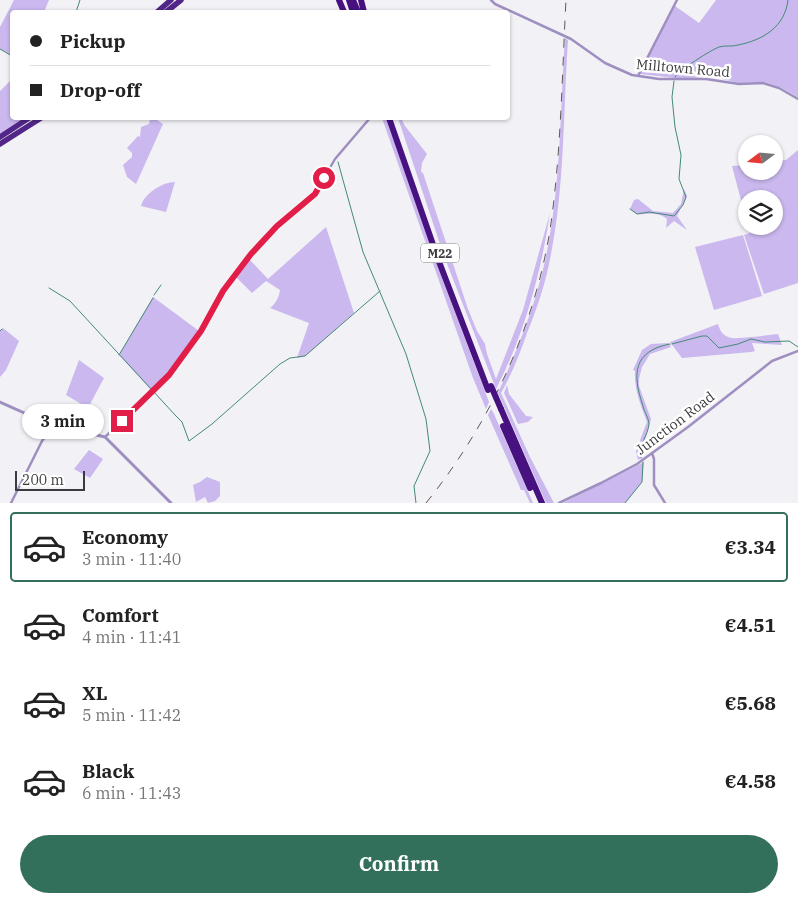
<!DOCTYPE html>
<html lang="en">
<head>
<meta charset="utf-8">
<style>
  body { margin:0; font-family:"IBM Plex Serif",serif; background:#f2f2f2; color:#222; height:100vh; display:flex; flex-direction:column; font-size:19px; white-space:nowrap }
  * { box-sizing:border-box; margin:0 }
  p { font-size:16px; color:#767676 }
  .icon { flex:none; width:28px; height:28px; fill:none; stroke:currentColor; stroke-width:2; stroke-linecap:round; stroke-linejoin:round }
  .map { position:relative; height:503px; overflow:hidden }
  .details { display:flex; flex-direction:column; background:#fff; flex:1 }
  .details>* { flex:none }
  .hud { position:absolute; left:10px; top:10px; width:500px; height:110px; border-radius:5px; box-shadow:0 1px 4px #0004; display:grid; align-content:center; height:110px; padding:0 20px; background:#fff }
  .needle { width:32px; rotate:254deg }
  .tools { position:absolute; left:738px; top:135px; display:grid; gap:10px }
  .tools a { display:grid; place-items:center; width:45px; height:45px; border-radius:50%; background:#fff; box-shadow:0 1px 4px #0004; font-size:25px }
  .scale { position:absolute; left:15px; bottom:12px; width:70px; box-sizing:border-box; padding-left:5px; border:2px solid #3b3a3c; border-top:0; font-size:14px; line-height:18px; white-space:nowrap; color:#3b3a3c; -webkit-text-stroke:4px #fff; paint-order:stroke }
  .end { position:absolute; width:22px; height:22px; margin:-11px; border:6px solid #e11d48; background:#fff; box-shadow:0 0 0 2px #fff }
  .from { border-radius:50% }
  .bubble { position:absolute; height:35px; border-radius:18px; background:#fff; box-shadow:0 1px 4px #0004; font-size:16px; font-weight:700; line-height:35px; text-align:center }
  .hud b { display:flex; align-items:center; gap:18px; height:48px; font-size:19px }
  .hud b+b { border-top:1px solid #e0e0e0 }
  .hud i { width:12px; height:12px; background:#222 }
  ul { padding:9px 0 0; list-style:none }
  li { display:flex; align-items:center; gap:15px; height:70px; margin:0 10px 8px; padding:0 10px; border:2px solid transparent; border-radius:5px }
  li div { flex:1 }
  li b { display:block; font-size:19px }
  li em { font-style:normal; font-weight:700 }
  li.active { border-color:#32705c }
  li>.icon { width:45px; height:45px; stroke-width:1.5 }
  .primary-button { display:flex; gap:10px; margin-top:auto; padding:10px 20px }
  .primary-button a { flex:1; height:58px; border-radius:30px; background:#32705c; color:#fff; font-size:20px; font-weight:700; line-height:58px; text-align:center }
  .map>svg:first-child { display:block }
</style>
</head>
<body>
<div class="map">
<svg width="798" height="503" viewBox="0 0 798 503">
  <rect width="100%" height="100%" fill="#f2f1f5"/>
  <!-- green -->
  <path fill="#cab8ee" d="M 14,0 L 49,0 L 44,12 L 12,12 L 12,56 L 0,49 L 0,27 Z
    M 716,0 L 798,0 L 798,97 L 780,87 L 765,82 L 739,83 L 709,76 L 684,79 L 640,74 L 675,6 L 699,23 Z
    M 565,38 L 568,40 C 563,114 565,190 549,264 C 544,288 536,311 527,333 C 520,353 512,374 501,393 L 530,457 L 554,503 L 546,503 L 498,393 C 517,350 535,307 545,261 C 561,188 560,112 565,38 Z
    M 11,80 L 12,82 L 12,118 L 25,118 L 0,134 L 0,91 Z
    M 150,118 L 154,118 L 163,124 L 136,184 L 127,177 L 123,165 L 132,157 L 132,153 L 127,148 L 138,136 L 140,137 L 141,127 L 149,124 Z
    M 382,118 L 386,118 L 392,135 L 445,286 L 489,402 L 486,409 L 473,378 Z
    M 398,118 L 401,118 L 405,126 L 427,154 L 422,163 L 421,172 L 423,173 L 468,309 L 477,331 L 485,344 L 487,354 L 496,379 L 523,310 L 550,213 C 541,273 524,335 496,389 L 444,256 Z
    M 798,150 L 798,283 L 764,294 L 744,235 L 750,233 L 748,226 L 774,226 L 774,199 L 746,199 L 746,219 L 732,166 L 746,165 L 746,171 L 774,171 L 774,161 L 786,160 Z
    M 175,182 L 166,212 L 141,206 C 144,194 162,182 175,182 Z
    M 684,189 L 687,196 L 677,216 L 687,230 L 674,221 L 666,228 L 667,219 C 657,211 648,215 637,214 L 630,209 L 634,200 L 638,199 L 653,211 L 673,213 L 681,204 Z
    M 326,227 L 354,313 L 305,356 L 297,358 L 309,323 L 270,308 C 275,304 279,298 280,290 L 266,281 L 252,293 L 236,277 L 249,259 L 268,279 Z
    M 743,235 L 762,296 L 714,310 L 695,247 Z
    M 153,297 L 199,331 L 165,377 L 151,390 L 119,355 Z
    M 718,324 C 720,331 723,336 731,338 C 736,339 771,335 778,334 L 782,345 L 752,343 L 755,351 L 751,352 L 682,358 L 670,342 Z
    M 3,328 L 19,341 L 6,370 L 0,377 L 0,331 Z
    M 669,343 L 671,347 L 650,354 L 642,367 L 639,379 L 639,386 L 651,419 L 642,450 L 643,457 L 638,460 L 636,451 L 647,422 C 641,405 634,390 635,371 L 633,370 L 642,350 L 651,344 Z
    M 79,360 L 104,378 L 88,408 L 66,395 Z
    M 507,385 L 509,394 L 526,416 L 533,417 L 528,422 L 518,424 L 504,393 Z
    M 491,409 L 494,414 L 533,503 L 530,503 L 524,490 L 521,490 L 488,415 Z
    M 89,450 L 103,459 L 90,478 L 74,469 Z
    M 644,462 L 642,482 L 625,503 L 563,503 Z
    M 207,477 L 220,482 L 220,496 L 215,501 L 208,503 L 205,497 L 196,502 L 193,485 L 200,482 Z"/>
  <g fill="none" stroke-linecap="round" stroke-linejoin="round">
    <!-- stream -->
    <path stroke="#448a76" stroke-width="1" d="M 76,12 L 80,0
      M 0,49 L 12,56
      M 675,77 C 679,70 711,50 719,47 C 725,45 732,47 738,45 C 763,40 785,27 788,0
      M 338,162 L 363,252 L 406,354 L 426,419 L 430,451 L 414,486 L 416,503
      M 630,209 L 637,214 L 649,212 L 674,216 L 683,205 L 686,197 L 679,179 L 681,155 L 675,127 L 672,97 L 674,81
      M 49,288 L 70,301 L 176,416 L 182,422 L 189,441 L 212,424 L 280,364 L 290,358 L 305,356 L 380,291
      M 154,295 L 161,285
      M 0,331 L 2,329
      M 672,344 L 702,336 L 707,336 L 719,348 L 738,344 L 751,339 L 765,342 L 789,341 L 798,347
      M 119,355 L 153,298
      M 641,458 C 638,445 648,436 649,424 C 649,419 644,411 643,406 C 632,374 633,351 670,344
      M 625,503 L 642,482 L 643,462"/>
    <!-- minor -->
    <path stroke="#9f8fc1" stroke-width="2.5" d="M 491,0 L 495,4 L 571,39 L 605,63 L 632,75 L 659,79 L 706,79 L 739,84 L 763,83 L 779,88 L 798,99
      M 638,76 L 677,0
      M 105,437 L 169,375 L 201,331 L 225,287 L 268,234 L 315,194 L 335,159 L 370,118
      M 652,453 L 654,459 L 654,485 L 665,503
      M 11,503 L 42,441 L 53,426
      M 559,503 L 601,483 L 637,464 L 688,427 L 772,361 L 798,351"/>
    <!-- tertiary -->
    <path stroke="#9f8fc1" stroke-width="3" d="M 0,402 L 49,424 L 105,437 L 171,503"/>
    <!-- trunk -->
    <path stroke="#522688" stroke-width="5.5" d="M 157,12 L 171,0
      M 166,12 L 181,0
      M 0,137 L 29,118
      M 0,144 L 41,118"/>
    <!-- motorway -->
    <path stroke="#47117f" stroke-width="6" d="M 339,0 L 344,12
      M 349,0 L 353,12
      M 353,0 L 358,12
      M 361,0 L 364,12
      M 389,118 L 438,259 L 488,390
      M 501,409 L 542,503
      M 503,426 L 530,488"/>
    <!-- rail -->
    <path stroke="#5a595c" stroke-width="1" stroke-dasharray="9 9" stroke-linecap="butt" d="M 426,503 C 489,425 534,329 550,230 C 561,156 562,75 566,0"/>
    <!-- motorway-bridge -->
    <path stroke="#47117f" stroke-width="6" d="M 491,386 L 501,409"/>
  </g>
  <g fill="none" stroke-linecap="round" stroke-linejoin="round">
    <!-- route -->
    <path stroke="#e11d48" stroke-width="6" d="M 122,421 L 169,375 L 201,331 L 223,291 L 251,254 L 277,226 L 315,194 L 324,178"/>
  </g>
  <g text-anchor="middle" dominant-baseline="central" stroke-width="5" stroke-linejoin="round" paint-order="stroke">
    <!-- shield labels -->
    <rect fill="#fff" stroke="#767576" stroke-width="1" x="421" y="243.5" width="38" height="19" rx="4"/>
    <g font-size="12" font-weight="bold" fill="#3b3a3c">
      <text x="440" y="253">M22</text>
    </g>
    <!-- street labels -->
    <g font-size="14" fill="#3b3a3c" stroke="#fff">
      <text transform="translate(683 68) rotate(5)">Milltown Road</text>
      <text transform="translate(675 423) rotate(-37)">Junction Road</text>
    </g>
  </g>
</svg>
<div class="tools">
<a><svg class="needle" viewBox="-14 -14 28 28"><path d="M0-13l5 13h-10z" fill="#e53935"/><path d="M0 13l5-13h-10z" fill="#767676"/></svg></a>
<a><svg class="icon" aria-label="layers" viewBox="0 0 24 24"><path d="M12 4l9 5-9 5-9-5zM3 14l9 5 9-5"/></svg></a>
</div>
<div class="scale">200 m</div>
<i class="end from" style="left:324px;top:178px"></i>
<i class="end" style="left:122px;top:421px"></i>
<div class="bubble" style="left:22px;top:404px;width:82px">3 min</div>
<div class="hud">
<b><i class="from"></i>Pickup</b>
<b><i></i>Drop-off</b>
</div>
</div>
<section class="details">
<ul>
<li class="active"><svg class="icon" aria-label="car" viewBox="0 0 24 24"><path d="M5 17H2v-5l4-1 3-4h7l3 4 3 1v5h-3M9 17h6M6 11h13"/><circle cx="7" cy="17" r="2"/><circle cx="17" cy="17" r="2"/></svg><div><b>Economy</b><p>3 min · 11:40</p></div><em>€3.34</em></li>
<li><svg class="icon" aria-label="car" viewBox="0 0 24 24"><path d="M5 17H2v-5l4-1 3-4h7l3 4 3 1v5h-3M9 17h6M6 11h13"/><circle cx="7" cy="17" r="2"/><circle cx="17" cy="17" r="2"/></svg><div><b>Comfort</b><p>4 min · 11:41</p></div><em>€4.51</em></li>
<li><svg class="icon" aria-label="car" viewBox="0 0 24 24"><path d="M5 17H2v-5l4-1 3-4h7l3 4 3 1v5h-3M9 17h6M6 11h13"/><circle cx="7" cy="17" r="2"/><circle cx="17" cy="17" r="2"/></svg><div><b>XL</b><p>5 min · 11:42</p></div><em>€5.68</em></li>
<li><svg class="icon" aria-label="car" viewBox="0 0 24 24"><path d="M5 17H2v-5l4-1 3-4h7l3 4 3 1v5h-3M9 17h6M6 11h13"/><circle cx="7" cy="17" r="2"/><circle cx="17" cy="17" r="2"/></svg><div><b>Black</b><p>6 min · 11:43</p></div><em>€4.58</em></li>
</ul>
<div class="primary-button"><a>Confirm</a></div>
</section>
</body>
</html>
